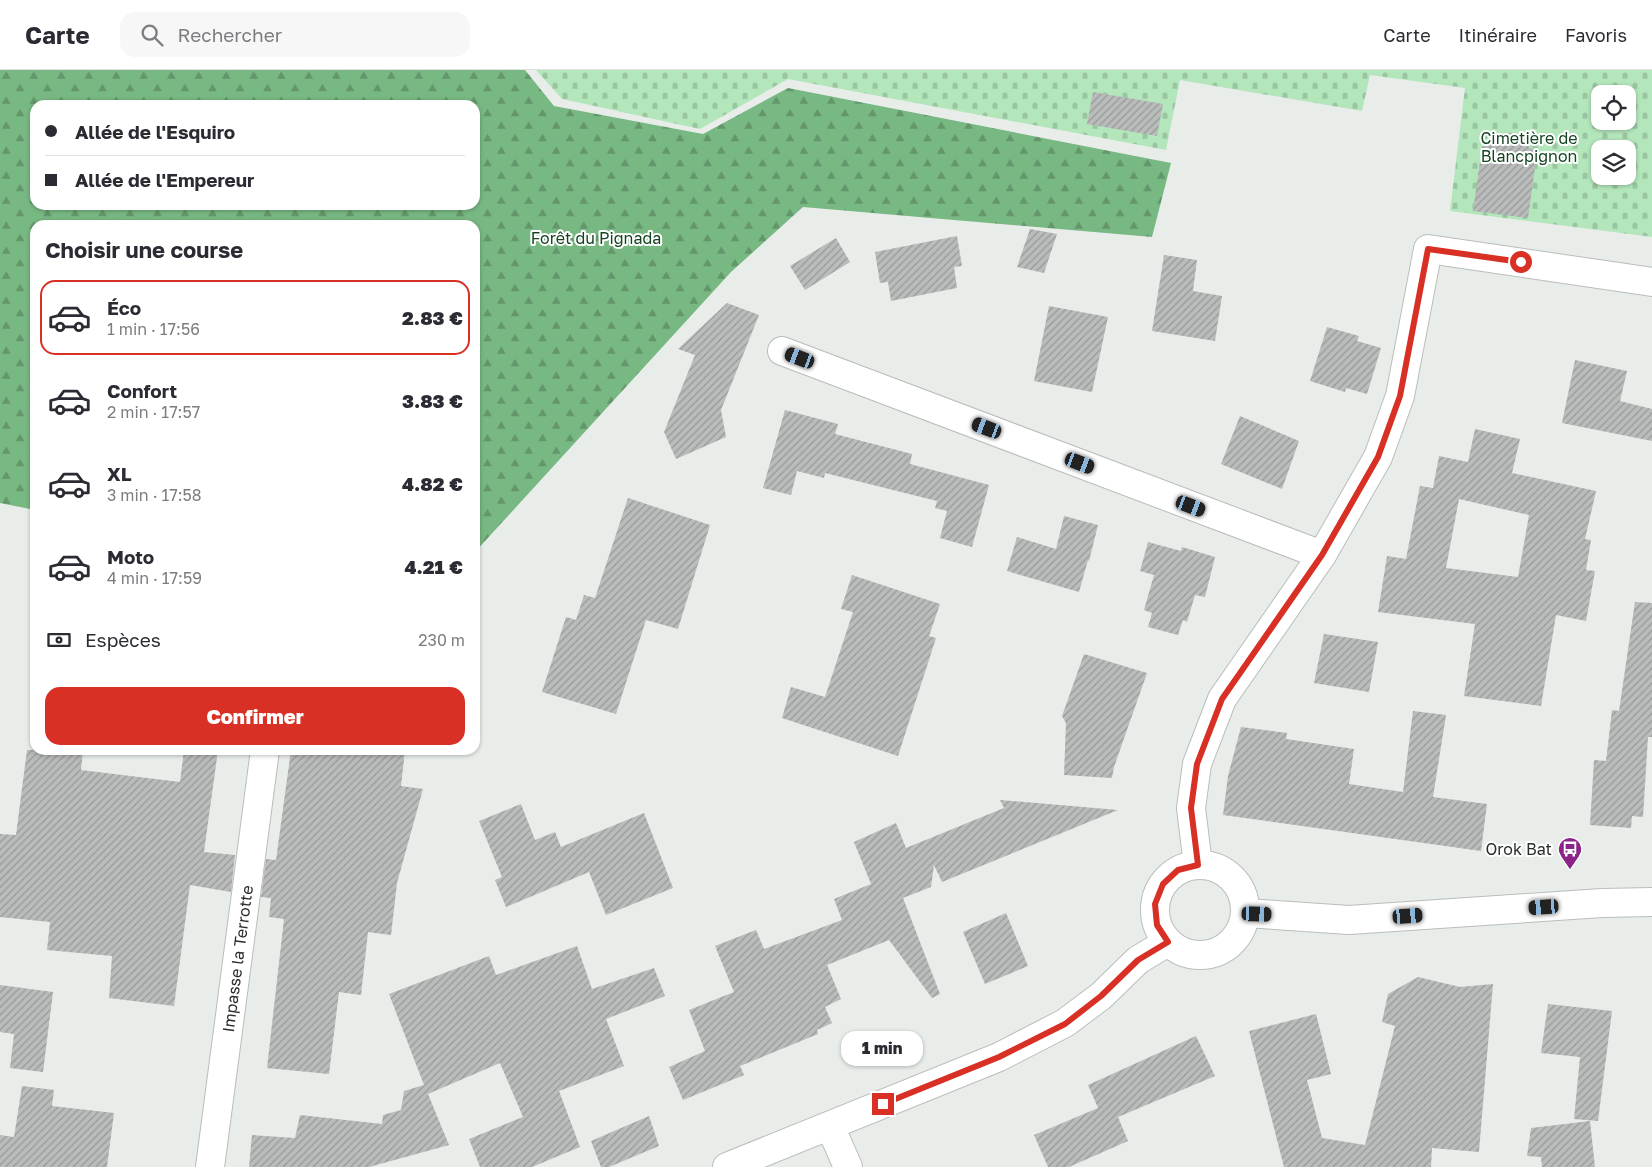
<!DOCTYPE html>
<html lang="fr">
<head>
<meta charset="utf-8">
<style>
  body { margin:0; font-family:"Golos Text",sans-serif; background:#f7f7f7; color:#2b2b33; height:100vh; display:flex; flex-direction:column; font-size:19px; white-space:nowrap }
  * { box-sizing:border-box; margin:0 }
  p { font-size:16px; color:#7c7c81 }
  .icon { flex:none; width:28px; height:28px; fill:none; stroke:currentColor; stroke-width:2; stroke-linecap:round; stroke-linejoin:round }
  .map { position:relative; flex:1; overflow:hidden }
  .drawer { position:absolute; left:30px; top:150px; width:450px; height:535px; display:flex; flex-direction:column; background:#fff; border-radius:15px; box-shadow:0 1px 4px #0004 }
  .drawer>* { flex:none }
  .top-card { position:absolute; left:30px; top:30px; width:450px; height:110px; border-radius:15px; box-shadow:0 1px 4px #0004; display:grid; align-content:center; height:110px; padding:0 15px; background:#fff }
  .fabs { position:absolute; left:1591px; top:15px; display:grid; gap:10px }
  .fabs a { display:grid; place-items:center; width:45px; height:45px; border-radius:10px; background:#fff; box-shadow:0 1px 4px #0004; font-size:25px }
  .end { position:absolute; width:22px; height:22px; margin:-11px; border:6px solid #d93025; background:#fff; box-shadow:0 0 0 2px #fff }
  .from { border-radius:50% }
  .bubble { position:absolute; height:35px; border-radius:15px; background:#fff; box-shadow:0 1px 4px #0004; font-size:16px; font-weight:800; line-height:35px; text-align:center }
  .car { position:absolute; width:15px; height:30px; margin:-15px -8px; border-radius:6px; box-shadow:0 0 4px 1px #0007; background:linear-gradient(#222 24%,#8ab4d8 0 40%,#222 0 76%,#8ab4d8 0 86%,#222 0) }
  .top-card b { display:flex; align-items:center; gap:18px; height:48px; font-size:19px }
  .top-card b+b { border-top:1px solid #e1e1e2 }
  .top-card i { width:12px; height:12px; background:#2b2b33 }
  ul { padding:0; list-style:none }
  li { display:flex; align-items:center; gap:15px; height:75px; margin:0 10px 8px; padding:0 5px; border:2px solid transparent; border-radius:15px }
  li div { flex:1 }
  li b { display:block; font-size:19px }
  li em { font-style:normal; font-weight:800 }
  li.current { border-color:#d93025 }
  li>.icon { width:45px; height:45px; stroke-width:1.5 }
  h2 { padding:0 15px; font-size:22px; line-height:60px }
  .pay { display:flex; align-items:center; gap:12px; height:55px; padding:0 15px; font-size:19px }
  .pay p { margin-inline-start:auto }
  .button { display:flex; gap:10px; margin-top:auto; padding:10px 15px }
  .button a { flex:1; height:58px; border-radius:15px; background:#d93025; color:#fff; font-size:20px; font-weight:800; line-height:58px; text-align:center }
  header { display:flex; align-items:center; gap:30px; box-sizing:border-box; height:70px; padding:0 25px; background:#fff; border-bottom:1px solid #e1e1e2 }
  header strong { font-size:24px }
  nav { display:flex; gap:28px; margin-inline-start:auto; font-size:18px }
  .search { width:350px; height:45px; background:#f7f7f7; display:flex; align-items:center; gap:12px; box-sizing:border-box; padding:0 18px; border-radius:15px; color:#7c7c81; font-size:19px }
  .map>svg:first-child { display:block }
</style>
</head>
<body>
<header>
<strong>Carte</strong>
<div class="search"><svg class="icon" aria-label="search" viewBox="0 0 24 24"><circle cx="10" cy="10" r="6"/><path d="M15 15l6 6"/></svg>Rechercher</div>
<nav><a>Carte</a><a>Itinéraire</a><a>Favoris</a></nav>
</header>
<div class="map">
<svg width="1652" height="1097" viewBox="0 0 1652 1097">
  <defs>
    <pattern id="forest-firs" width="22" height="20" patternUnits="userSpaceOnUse" patternTransform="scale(1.25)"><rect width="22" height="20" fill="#78b883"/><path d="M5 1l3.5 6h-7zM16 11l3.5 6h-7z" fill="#63966b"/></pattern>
    <pattern id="cemetery-stones" width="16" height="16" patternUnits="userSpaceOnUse" patternTransform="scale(1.25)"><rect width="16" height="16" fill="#b3e6bb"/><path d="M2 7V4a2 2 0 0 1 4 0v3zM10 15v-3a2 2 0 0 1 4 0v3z" fill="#9ac5a1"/></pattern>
    <pattern id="building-hatch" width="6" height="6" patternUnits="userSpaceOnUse" patternTransform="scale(1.25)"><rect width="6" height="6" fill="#b9bcba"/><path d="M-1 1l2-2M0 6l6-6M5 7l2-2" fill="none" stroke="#979997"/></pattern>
  </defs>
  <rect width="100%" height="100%" fill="#e9edea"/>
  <!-- forest -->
  <path fill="url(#forest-firs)" fill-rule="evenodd" d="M 0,0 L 525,0 L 554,36 L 703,64 L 788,18 L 1171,93 L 1152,167 L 803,137 L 731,202 L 475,482 L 475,155 L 35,155 L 35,440 L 0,433 ZM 35,35 L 475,35 L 475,135 L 35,135 Z"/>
  <!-- cemetery -->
  <path fill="url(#cemetery-stones)" fill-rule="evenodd" d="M 536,0 L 1652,0 L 1652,167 L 1450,141 L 1465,18 L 1370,5 L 1362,41 L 1180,10 L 1166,80 L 788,9 L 700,59 L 562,29 ZM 1600,24 L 1628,24 L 1628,51 L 1600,51 ZM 1600,79 L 1628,79 L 1628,106 L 1600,106 Z"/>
  <!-- building -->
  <path fill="url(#building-hatch)" fill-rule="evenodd" d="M 1093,22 L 1163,34 L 1157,66 L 1087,54 Z
    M 1510,62 L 1537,83 L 1528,148 L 1473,141 L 1482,77 Z
    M 1030,159 L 1057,164 L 1044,203 L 1017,197 Z
    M 957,166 L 962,196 L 954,197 L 957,218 L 891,231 L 888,212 L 880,213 L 875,182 Z
    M 836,168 L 850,192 L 805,220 L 790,196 Z
    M 1164,185 L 1197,190 L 1193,221 L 1222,226 L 1215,271 L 1152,261 Z
    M 727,233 L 759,245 L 721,340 L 726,367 L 676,389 L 664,362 L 695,285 L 678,279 Z
    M 1049,236 L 1108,247 L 1092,322 L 1034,311 Z
    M 1327,257 L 1359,266 L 1357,271 L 1381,278 L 1367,324 L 1346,318 L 1345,322 L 1310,311 Z
    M 1575,290 L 1627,301 L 1620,331 L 1652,339 L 1652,371 L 1562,353 Z
    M 785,340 L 838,354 L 835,364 L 912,384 L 910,394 L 989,415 L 972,477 L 940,468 L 947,441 L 935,438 L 937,431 L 825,403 L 824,408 L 797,401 L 791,425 L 763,418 Z
    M 1240,346 L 1299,371 L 1282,419 L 1221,394 Z
    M 1475,359 L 1520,369 L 1512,403 L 1596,421 L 1585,469 L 1591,470 L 1586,500 L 1595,501 L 1586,551 L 1556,545 L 1541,636 L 1464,626 L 1475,554 L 1378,542 L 1387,486 L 1406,489 L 1420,416 L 1433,418 L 1439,386 L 1468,392 ZM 1459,429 L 1529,445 L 1518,507 L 1446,498 Z
    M 628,428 L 710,455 L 678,559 L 646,550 L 616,644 L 542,622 L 566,547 L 576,550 L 584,525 L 595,528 Z
    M 1064,446 L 1098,455 L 1089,491 L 1088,490 L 1079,522 L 1007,501 L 1017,467 L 1056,479 Z
    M 1148,472 L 1181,481 L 1182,477 L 1215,487 L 1205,527 L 1195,525 L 1187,552 L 1183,550 L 1178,565 L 1148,557 L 1152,543 L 1144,540 L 1154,505 L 1140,501 Z
    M 852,505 L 940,534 L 929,566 L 936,568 L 898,686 L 782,648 L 791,617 L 825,627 L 853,542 L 841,539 Z
    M 1635,532 L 1652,533 L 1652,667 L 1648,667 L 1643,747 L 1632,746 L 1631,758 L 1590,755 L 1594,690 L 1606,691 L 1612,640 L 1619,641 Z
    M 1324,564 L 1378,572 L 1369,622 L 1314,613 Z
    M 1084,584 L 1147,603 L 1114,697 L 1112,708 L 1064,705 L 1066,653 L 1062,646 Z
    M 1413,641 L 1446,645 L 1433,727 L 1487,734 L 1481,781 L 1223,745 L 1228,706 L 1241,657 L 1287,663 L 1286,669 L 1354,679 L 1349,714 L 1403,722 Z
    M 27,680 L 83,680 L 81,700 L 180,712 L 184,680 L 218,680 L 204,782 L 235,785 L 231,822 L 190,815 L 174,936 L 109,928 L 112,886 L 47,880 L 50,852 L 0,847 L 0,764 L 16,765 Z
    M 291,680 L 405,680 L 401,716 L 423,719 L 397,813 L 391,865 L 368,862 L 361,925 L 339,922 L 329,1004 L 267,998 L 284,849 L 269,847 L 271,828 L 261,827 L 266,789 L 276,790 Z
    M 1000,730 L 1118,740 L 942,812 L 934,795 L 931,817 L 903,828 L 940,924 L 932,928 L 889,870 L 827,895 L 841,929 L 825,937 L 832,953 L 817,960 L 818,964 L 740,996 L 744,1005 L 683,1030 L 669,997 L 705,981 L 689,940 L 734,922 L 715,876 L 756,860 L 764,879 L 842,850 L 834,829 L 871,814 L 854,772 L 896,753 L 906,778 L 1004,738 Z
    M 521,734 L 535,770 L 555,762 L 561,777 L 644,743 L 673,818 L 606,845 L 589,802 L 506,837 L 495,810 L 502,807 L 479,751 Z
    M 1006,843 L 1028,896 L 985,914 L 963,862 Z
    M 577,876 L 592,919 L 654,898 L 665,926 L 606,949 L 624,996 L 559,1021 L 580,1077 L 532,1097 L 480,1097 L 469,1069 L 523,1047 L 500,993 L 428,1024 L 449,1075 L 369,1097 L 249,1097 L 252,1065 L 295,1068 L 300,1045 L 382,1054 L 383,1045 L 401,1040 L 404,1021 L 424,1015 L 389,924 L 489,886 L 496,905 Z
    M 1418,907 L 1460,917 L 1493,914 L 1479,1082 L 1432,1078 L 1431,1097 L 1284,1097 L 1249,961 L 1316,944 L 1331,1004 L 1307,1010 L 1322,1068 L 1365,1075 L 1395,956 L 1382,952 L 1388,924 Z
    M 0,915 L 53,922 L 43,1002 L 10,998 L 14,964 L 0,962 Z
    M 1548,934 L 1612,941 L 1598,1051 L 1574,1049 L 1580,987 L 1541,983 Z
    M 1196,966 L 1215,1006 L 1118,1047 L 1128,1071 L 1069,1097 L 1048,1097 L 1034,1065 L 1098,1038 L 1088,1015 Z
    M 22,1016 L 54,1020 L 52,1036 L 114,1043 L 107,1097 L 0,1097 L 0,1065 L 14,1067 Z
    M 649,1046 L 659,1076 L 609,1097 L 601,1097 L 591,1071 Z
    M 1590,1051 L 1595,1097 L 1542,1097 L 1541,1087 L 1527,1086 L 1531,1058 Z"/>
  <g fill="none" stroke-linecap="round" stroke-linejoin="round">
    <!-- minor casing -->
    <g stroke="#babdba" stroke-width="30">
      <g id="minor">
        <path d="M 782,281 L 1322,485"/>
        <path d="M 1198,795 L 1191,738 L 1197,694 L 1222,629 L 1322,485 L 1378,387 L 1400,326 L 1428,179 L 1652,212"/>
        <circle cx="1200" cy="840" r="45"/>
        <path d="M 1246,843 L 1349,850 L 1602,833 L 1652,832"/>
        <path d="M 830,1056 L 848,1097"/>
        <path id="s1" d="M 210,1097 L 265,680"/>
        <path d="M 727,1097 L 999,987 L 1065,953 L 1101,926 L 1138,890 L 1168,872"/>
      </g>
    </g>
    <!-- minor -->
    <use href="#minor" stroke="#fff" stroke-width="28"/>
  </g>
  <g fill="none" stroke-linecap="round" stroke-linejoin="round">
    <!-- route -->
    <path stroke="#d93025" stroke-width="6" d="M 883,1034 L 999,987 L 1065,954 L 1101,926 L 1138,890 L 1168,872 L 1157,855 L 1155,834 L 1163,814 L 1178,800 L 1198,795 L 1191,738 L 1197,694 L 1222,629 L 1322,485 L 1378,387 L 1400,326 L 1428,179 L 1521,192"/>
  </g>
  <!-- icons -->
  <defs>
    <g id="bus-pin" transform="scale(1.25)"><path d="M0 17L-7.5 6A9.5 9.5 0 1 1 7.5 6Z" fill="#8b2389" stroke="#fff"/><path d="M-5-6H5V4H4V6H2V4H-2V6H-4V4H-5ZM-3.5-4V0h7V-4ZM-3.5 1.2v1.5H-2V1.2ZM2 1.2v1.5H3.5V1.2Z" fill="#fff"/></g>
  </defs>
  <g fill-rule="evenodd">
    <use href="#bus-pin" x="1570" y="779"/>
  </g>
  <g text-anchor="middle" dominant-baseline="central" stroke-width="4" stroke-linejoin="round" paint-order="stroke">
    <!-- park labels -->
    <g font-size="16" fill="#144321" stroke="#fff">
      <text x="1529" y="68">Cimetière de<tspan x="1529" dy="18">Blancpignon</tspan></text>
      <text x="596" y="168">Forêt du Pignada</text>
    </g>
    <!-- poi labels -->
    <g font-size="16" fill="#2a2c2b" stroke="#fff" text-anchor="end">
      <text x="1552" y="779">Orok Bat</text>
    </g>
    <!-- street labels -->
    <g font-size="16" fill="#2a2c2b" stroke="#fff">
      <text stroke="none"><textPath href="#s1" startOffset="210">Impasse la Terrotte</textPath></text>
    </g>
  </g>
</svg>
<div class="fabs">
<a><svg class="icon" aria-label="locate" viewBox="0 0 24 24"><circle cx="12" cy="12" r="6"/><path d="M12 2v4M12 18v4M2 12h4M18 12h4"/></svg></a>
<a><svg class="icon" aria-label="layers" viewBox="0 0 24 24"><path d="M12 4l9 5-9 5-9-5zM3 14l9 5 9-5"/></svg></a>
</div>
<i class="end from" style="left:1521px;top:192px"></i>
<i class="end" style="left:883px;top:1034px"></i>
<div class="bubble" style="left:841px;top:961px;width:82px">1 min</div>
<i class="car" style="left:800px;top:288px;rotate:291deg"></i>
<i class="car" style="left:987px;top:358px;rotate:291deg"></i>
<i class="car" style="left:1080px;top:393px;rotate:111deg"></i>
<i class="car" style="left:1191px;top:436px;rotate:111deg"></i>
<i class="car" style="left:1544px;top:837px;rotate:266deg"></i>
<i class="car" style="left:1257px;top:844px;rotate:92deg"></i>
<i class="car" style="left:1408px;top:846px;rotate:86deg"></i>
<div class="top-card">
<b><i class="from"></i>Allée de l'Esquiro</b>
<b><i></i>Allée de l'Empereur</b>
</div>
<section class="drawer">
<h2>Choisir une course</h2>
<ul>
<li class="current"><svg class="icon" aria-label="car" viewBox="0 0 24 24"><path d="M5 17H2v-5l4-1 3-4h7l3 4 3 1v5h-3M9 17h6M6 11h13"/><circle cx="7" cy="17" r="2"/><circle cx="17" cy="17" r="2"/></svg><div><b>Éco</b><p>1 min · 17:56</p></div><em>2.83 €</em></li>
<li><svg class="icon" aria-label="car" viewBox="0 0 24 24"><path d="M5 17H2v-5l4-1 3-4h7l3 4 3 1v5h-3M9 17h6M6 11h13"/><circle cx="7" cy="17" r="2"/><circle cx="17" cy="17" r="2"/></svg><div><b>Confort</b><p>2 min · 17:57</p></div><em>3.83 €</em></li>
<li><svg class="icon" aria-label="car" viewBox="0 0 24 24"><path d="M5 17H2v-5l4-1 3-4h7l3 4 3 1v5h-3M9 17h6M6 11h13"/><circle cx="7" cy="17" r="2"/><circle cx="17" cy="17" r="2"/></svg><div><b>XL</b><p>3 min · 17:58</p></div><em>4.82 €</em></li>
<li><svg class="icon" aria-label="car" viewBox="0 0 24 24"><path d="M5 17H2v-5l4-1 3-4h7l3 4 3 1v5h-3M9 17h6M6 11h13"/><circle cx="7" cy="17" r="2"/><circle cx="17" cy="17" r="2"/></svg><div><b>Moto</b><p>4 min · 17:59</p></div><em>4.21 €</em></li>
</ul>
<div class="pay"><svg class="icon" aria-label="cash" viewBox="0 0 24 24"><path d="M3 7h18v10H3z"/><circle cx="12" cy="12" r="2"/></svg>Espèces<p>230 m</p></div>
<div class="button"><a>Confirmer</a></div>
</section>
</div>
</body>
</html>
